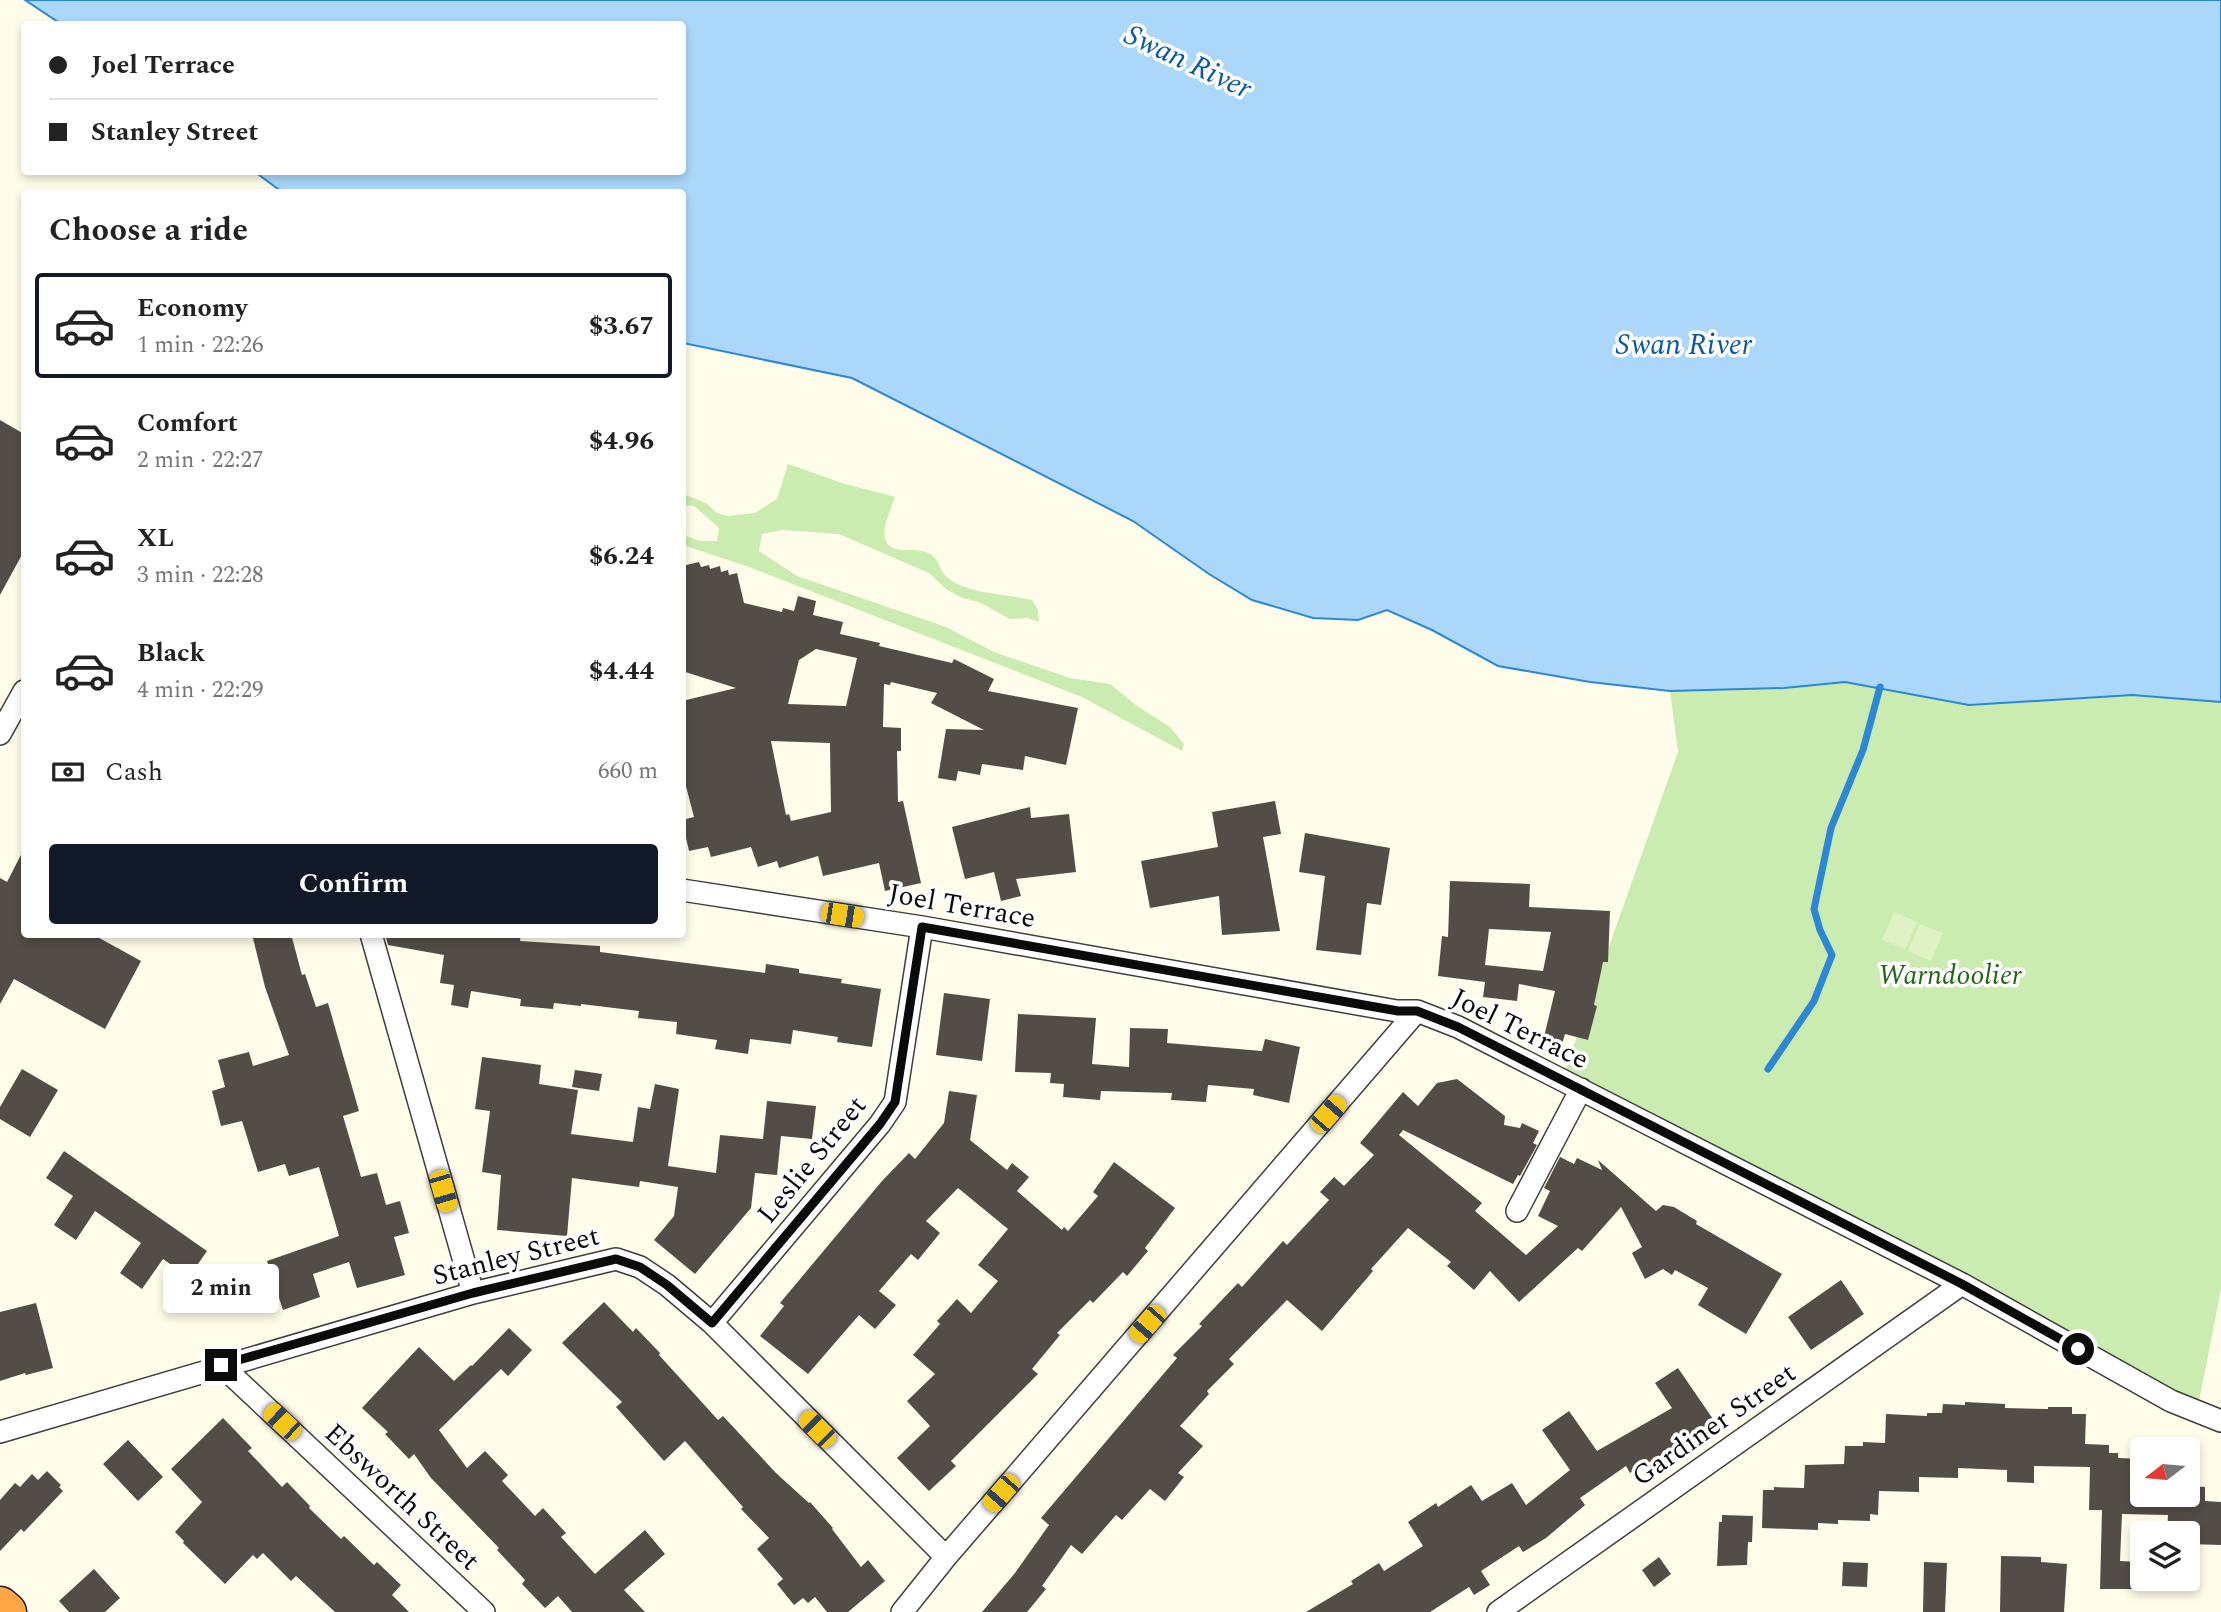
<!DOCTYPE html>
<html lang="en">
<head>
<meta charset="utf-8">
<style>
  body { margin:0; font-family:Spectral,serif; background:#f2f2f2; color:#222; height:100vh; display:flex; flex-direction:column; font-size:26px; white-space:nowrap }
  * { box-sizing:border-box; margin:0 }
  p { font-size:23px; color:#767676 }
  .icon { flex:none; width:38px; height:38px; fill:none; stroke:currentColor; stroke-width:2; stroke-linecap:round; stroke-linejoin:round }
  .map { position:relative; flex:1; overflow:hidden }
  .sheet { position:absolute; left:21px; top:189px; width:665px; height:749px; display:flex; flex-direction:column; background:#fff; border-radius:7px; box-shadow:0 4px 10px #0003 }
  .sheet>* { flex:none }
  .hud { position:absolute; left:21px; top:21px; width:665px; height:154px; border-radius:7px; box-shadow:0 4px 10px #0003; display:grid; align-content:center; height:154px; padding:0 28px; background:#fff }
  .needle { width:46px; rotate:254deg }
  .controls { position:absolute; left:2130px; top:1437px; display:grid; gap:14px }
  .controls a { display:grid; place-items:center; width:70px; height:70px; border-radius:7px; background:#fff; box-shadow:0 4px 10px #0003; font-size:35px }
  .end { position:absolute; width:32px; height:32px; margin:-16px; border:9px solid #0b0b0b; background:#fff; box-shadow:0 0 0 4px #fff }
  .from { border-radius:50% }
  .bubble { position:absolute; height:49px; border-radius:7px; background:#fff; box-shadow:0 4px 10px #0003; font-size:23px; font-weight:700; line-height:49px; text-align:center }
  .car { position:absolute; width:21px; height:42px; margin:-21px -10px; border-radius:9px; box-shadow:0 0 5px 2px #0007; background:linear-gradient(#f5c518 24%,#345 0 40%,#f5c518 0 76%,#345 0 86%,#f5c518 0) }
  .hud b { display:flex; align-items:center; gap:24px; height:66px; font-size:26px }
  .hud b+b { border-top:2px solid #e0e0e0 }
  .hud i { width:18px; height:18px; background:#222 }
  ul { padding:0; list-style:none }
  li { display:flex; align-items:center; gap:21px; height:105px; margin:0 14px 10px; padding:0 14px; border:4px solid transparent; border-radius:7px }
  li div { flex:1 }
  li b { display:block; font-size:26px }
  li em { font-style:normal; font-weight:700 }
  li.current { border-color:#111827 }
  li>.icon { width:63px; height:63px; stroke-width:1.5 }
  h2 { padding:0 28px; font-size:32px; line-height:84px }
  .pay { display:flex; align-items:center; gap:18px; height:77px; padding:0 28px; font-size:26px }
  .pay p { margin-inline-start:auto }
  .button { display:flex; gap:14px; margin-top:auto; padding:14px 28px }
  .button a { flex:1; height:80px; border-radius:7px; background:#111827; color:#fff; font-size:28px; font-weight:700; line-height:80px; text-align:center }
  .map>svg:first-child { display:block }
</style>
</head>
<body>
<div class="map">
<svg width="2221" height="1612" viewBox="0 0 2221 1612">
  <rect width="100%" height="100%" fill="#fffce9"/>
  <!-- green -->
  <path fill="#cbecb0" d="M 788,464 L 842,483 L 895,497 C 888,518 870,550 907,550 C 916,550 926,550 933,556 C 940,562 940,572 948,578 C 967,594 1008,594 1032,600 L 1038,610 L 1039,622 L 1028,618 L 1010,619 L 979,602 L 962,598 L 946,589 L 929,573 L 839,534 L 782,530 L 762,534 L 759,551 L 797,576 L 946,627 L 994,652 L 1070,678 L 1110,684 L 1136,705 L 1170,727 L 1184,744 L 1182,751 L 1082,697 L 749,567 L 683,545 L 683,535 L 700,541 L 717,541 L 719,528 L 694,506 L 683,505 L 683,494 L 706,503 L 717,513 L 728,516 L 755,513 L 777,499 Z
    M 1845,682 L 1969,705 L 2132,695 L 2221,702 L 2221,1289 L 2199,1402 L 2221,1420 L 1562,1079 L 1678,752 L 1670,691 L 1784,688 Z"/>
  <!-- pitch -->
  <path fill="#dff2c3" d="M 1894,912 L 1917,922 L 1905,949 L 1882,940 Z
    M 1920,924 L 1943,933 L 1931,961 L 1908,951 Z"/>
  <!-- water -->
  <path fill="#aad7fa" stroke="#2c87d6" stroke-width="2" d="M 25,0 L 2221,0 L 2221,702 L 2132,695 L 1969,705 L 1845,682 L 1784,688 L 1670,691 L 1590,682 L 1498,666 L 1432,630 L 1387,610 L 1358,620 L 1313,618 L 1252,600 L 1209,574 L 1133,521 L 852,378 L 683,343 L 682,192 L 282,192 L 255,172 L 682,172 L 682,24 L 61,24 Z"/>
  <g fill="none" stroke-linecap="round" stroke-linejoin="round">
    <!-- stream -->
    <path stroke="#2c87d6" stroke-width="7" d="M 1768,1069 L 1814,1001 L 1832,955 L 1820,930 L 1814,909 L 1831,828 L 1863,750 L 1880,687"/>
  </g>
  <!-- building -->
  <path fill="#544d47" fill-rule="evenodd" d="M 0,420 L 24,434 L 24,551 L 0,595 Z
    M 699,562 L 701,567 L 709,565 L 710,569 L 720,566 L 721,572 L 728,570 L 729,575 L 737,573 L 744,603 L 782,612 L 783,608 L 794,611 L 798,596 L 816,601 L 813,615 L 843,622 L 840,634 L 880,643 L 879,646 L 952,663 L 954,659 L 994,679 L 988,691 L 1078,708 L 1066,765 L 1025,756 L 1023,770 L 982,764 L 980,775 L 958,771 L 956,781 L 938,778 L 946,729 L 984,730 L 931,703 L 937,693 L 891,682 L 890,685 L 884,684 L 883,727 L 901,728 L 901,751 L 897,751 L 898,802 L 903,801 L 921,883 L 885,891 L 879,863 L 823,876 L 818,856 L 779,868 L 777,861 L 758,867 L 751,847 L 711,857 L 708,847 L 689,851 L 682,820 L 694,817 L 682,771 L 682,701 L 736,688 L 682,671 L 682,566 ZM 816,649 L 857,658 L 846,706 L 788,704 L 799,660 ZM 771,741 L 830,743 L 831,812 L 791,821 L 789,814 L 786,815 Z
    M 1275,801 L 1281,834 L 1263,837 L 1280,931 L 1222,935 L 1219,896 L 1150,908 L 1141,861 L 1218,847 L 1212,812 Z
    M 1030,807 L 1031,818 L 1069,814 L 1076,872 L 1016,879 L 1021,896 L 1001,901 L 994,872 L 965,879 L 952,827 Z
    M 1305,833 L 1390,848 L 1381,905 L 1367,903 L 1361,955 L 1316,950 L 1325,876 L 1299,872 Z
    M 24,849 L 24,934 L 92,934 L 141,961 L 105,1029 L 14,979 L 0,1004 L 0,878 L 7,882 Z
    M 1450,881 L 1530,884 L 1529,907 L 1610,911 L 1608,962 L 1603,962 L 1594,1005 L 1597,1006 L 1588,1040 L 1565,1034 L 1560,1051 L 1543,1041 L 1555,991 L 1519,984 L 1517,1001 L 1483,997 L 1485,982 L 1438,976 L 1442,936 L 1448,937 ZM 1489,929 L 1551,932 L 1543,971 L 1485,965 Z
    M 252,934 L 291,934 L 302,975 L 305,974 L 316,1007 L 328,1003 L 359,1111 L 343,1116 L 361,1177 L 377,1173 L 386,1205 L 400,1201 L 409,1233 L 394,1237 L 405,1275 L 357,1288 L 349,1262 L 313,1274 L 320,1297 L 283,1310 L 267,1261 L 339,1236 L 319,1167 L 289,1176 L 285,1164 L 258,1172 L 242,1121 L 221,1126 L 212,1091 L 225,1087 L 218,1060 L 249,1052 L 253,1066 L 289,1055 L 265,987 Z
    M 385,934 L 521,934 L 520,941 L 600,946 L 600,952 L 765,973 L 766,964 L 799,969 L 799,973 L 842,979 L 841,983 L 881,989 L 872,1047 L 837,1042 L 838,1037 L 793,1030 L 791,1044 L 750,1039 L 748,1054 L 715,1049 L 717,1040 L 676,1034 L 677,1022 L 638,1018 L 639,1011 L 581,1004 L 581,1006 L 554,1003 L 553,1009 L 520,1006 L 521,999 L 471,991 L 468,1008 L 451,1005 L 454,985 L 440,983 L 444,955 L 388,945 Z
    M 944,993 L 990,999 L 982,1061 L 936,1055 Z
    M 1018,1014 L 1096,1018 L 1092,1064 L 1129,1067 L 1130,1028 L 1168,1029 L 1167,1043 L 1262,1051 L 1265,1039 L 1300,1047 L 1289,1103 L 1253,1095 L 1254,1089 L 1208,1085 L 1206,1102 L 1171,1100 L 1172,1093 L 1101,1091 L 1100,1100 L 1063,1097 L 1064,1084 L 1050,1083 L 1051,1073 L 1015,1072 Z
    M 482,1057 L 541,1065 L 539,1084 L 578,1090 L 571,1134 L 633,1142 L 638,1107 L 650,1109 L 655,1084 L 679,1089 L 668,1166 L 716,1173 L 720,1135 L 763,1139 L 767,1101 L 816,1106 L 812,1139 L 781,1136 L 777,1175 L 755,1173 L 751,1208 L 695,1274 L 654,1240 L 674,1216 L 678,1187 L 640,1181 L 639,1187 L 572,1178 L 567,1236 L 497,1230 L 501,1175 L 482,1172 L 490,1111 L 475,1109 Z
    M 22,1069 L 58,1090 L 30,1137 L 0,1119 L 0,1107 Z
    M 575,1070 L 602,1074 L 599,1091 L 572,1087 Z
    M 1457,1079 L 1505,1116 L 1504,1125 L 1520,1128 L 1522,1123 L 1539,1131 L 1533,1143 L 1537,1145 L 1520,1176 L 1518,1175 L 1513,1184 L 1403,1130 L 1399,1135 L 1482,1203 L 1475,1211 L 1526,1255 L 1558,1226 L 1538,1216 L 1550,1191 L 1544,1188 L 1560,1157 L 1574,1164 L 1577,1158 L 1602,1170 L 1598,1160 L 1656,1211 L 1663,1205 L 1674,1207 L 1697,1221 L 1696,1224 L 1782,1274 L 1746,1334 L 1698,1305 L 1708,1288 L 1675,1270 L 1672,1275 L 1663,1269 L 1645,1279 L 1632,1253 L 1642,1247 L 1621,1207 L 1582,1251 L 1578,1248 L 1519,1302 L 1490,1271 L 1474,1290 L 1447,1266 L 1451,1262 L 1408,1228 L 1371,1269 L 1373,1271 L 1322,1331 L 1287,1300 L 1229,1359 L 1234,1364 L 1207,1391 L 1209,1394 L 1180,1426 L 1203,1446 L 1178,1473 L 1184,1477 L 1165,1501 L 1150,1489 L 1122,1520 L 1116,1515 L 1082,1554 L 1071,1545 L 1042,1586 L 1046,1589 L 1027,1612 L 982,1612 L 1015,1573 L 1049,1525 L 1041,1518 L 1177,1358 L 1173,1355 L 1202,1326 L 1199,1324 L 1238,1283 L 1242,1287 L 1283,1241 L 1287,1245 L 1329,1200 L 1320,1192 L 1334,1177 L 1344,1186 L 1374,1155 L 1360,1143 L 1403,1092 L 1418,1106 L 1437,1083 Z
    M 949,1091 L 977,1095 L 970,1140 L 1007,1170 L 1012,1163 L 1029,1177 L 1017,1191 L 1062,1230 L 1064,1227 L 1068,1231 L 1098,1196 L 1093,1192 L 1114,1162 L 1175,1208 L 1145,1248 L 1148,1251 L 1127,1276 L 1123,1272 L 1093,1303 L 1090,1300 L 1057,1333 L 1060,1335 L 1032,1369 L 1038,1374 L 951,1461 L 956,1466 L 929,1491 L 897,1458 L 930,1426 L 907,1401 L 935,1374 L 913,1355 L 940,1324 L 937,1321 L 957,1299 L 971,1313 L 998,1281 L 978,1265 L 1008,1229 L 958,1188 L 926,1221 L 940,1233 L 918,1260 L 911,1254 L 879,1291 L 896,1305 L 875,1329 L 859,1315 L 808,1374 L 760,1336 L 784,1306 L 780,1303 L 882,1181 L 909,1153 L 915,1159 L 944,1123 Z
    M 64,1151 L 207,1251 L 189,1277 L 163,1259 L 142,1289 L 120,1273 L 141,1243 L 95,1211 L 76,1240 L 54,1225 L 73,1196 L 46,1178 Z
    M 1841,1280 L 1864,1314 L 1811,1350 L 1788,1317 Z
    M 604,1302 L 633,1332 L 636,1328 L 660,1353 L 659,1355 L 718,1420 L 723,1416 L 776,1473 L 809,1503 L 810,1502 L 833,1528 L 832,1529 L 861,1567 L 868,1560 L 885,1581 L 848,1612 L 827,1612 L 815,1597 L 808,1603 L 803,1598 L 794,1605 L 777,1584 L 783,1579 L 757,1549 L 769,1538 L 741,1509 L 743,1507 L 685,1441 L 664,1461 L 616,1407 L 622,1402 L 562,1343 Z
    M 36,1303 L 53,1368 L 26,1375 L 25,1373 L 0,1381 L 0,1312 Z
    M 509,1328 L 532,1350 L 508,1376 L 501,1369 L 439,1430 L 467,1468 L 485,1451 L 508,1475 L 502,1481 L 535,1516 L 543,1508 L 566,1533 L 561,1537 L 595,1574 L 645,1530 L 665,1554 L 624,1590 L 645,1612 L 572,1612 L 558,1596 L 545,1608 L 522,1584 L 525,1580 L 497,1550 L 499,1548 L 431,1478 L 414,1454 L 409,1459 L 385,1434 L 388,1432 L 362,1408 L 419,1347 L 454,1381 L 471,1365 L 472,1366 Z
    M 1678,1368 L 1715,1422 L 1684,1443 L 1630,1473 L 1626,1466 L 1580,1498 L 1585,1505 L 1546,1538 L 1523,1552 L 1519,1546 L 1481,1571 L 1490,1585 L 1474,1595 L 1469,1587 L 1430,1612 L 1306,1612 L 1353,1584 L 1351,1581 L 1379,1563 L 1384,1571 L 1423,1546 L 1408,1522 L 1436,1503 L 1438,1507 L 1471,1485 L 1482,1501 L 1512,1483 L 1526,1505 L 1570,1470 L 1542,1430 L 1569,1411 L 1597,1451 L 1672,1408 L 1655,1383 Z
    M 1965,1402 L 2005,1404 L 2005,1408 L 2048,1409 L 2048,1407 L 2072,1407 L 2072,1414 L 2086,1414 L 2085,1444 L 2109,1445 L 2109,1453 L 2118,1453 L 2118,1458 L 2142,1459 L 2142,1494 L 2188,1494 L 2188,1486 L 2205,1487 L 2205,1501 L 2221,1502 L 2221,1545 L 2188,1544 L 2188,1533 L 2167,1533 L 2168,1515 L 2122,1514 L 2120,1561 L 2142,1562 L 2142,1589 L 2100,1589 L 2102,1510 L 2089,1510 L 2090,1467 L 2034,1466 L 2034,1483 L 2007,1482 L 2007,1470 L 1958,1468 L 1958,1478 L 1919,1477 L 1919,1492 L 1879,1491 L 1878,1515 L 1870,1514 L 1870,1521 L 1838,1520 L 1838,1524 L 1818,1523 L 1818,1530 L 1762,1528 L 1763,1490 L 1774,1490 L 1774,1487 L 1804,1488 L 1805,1465 L 1844,1464 L 1845,1446 L 1863,1446 L 1863,1442 L 1885,1443 L 1886,1414 L 1927,1416 L 1927,1413 L 1942,1413 L 1943,1404 L 1965,1405 Z
    M 223,1418 L 252,1448 L 248,1451 L 282,1487 L 287,1482 L 310,1506 L 309,1508 L 341,1539 L 344,1536 L 374,1565 L 377,1562 L 401,1585 L 392,1595 L 409,1612 L 335,1612 L 296,1576 L 291,1581 L 263,1553 L 257,1559 L 253,1555 L 225,1584 L 183,1543 L 184,1541 L 175,1532 L 202,1502 L 171,1469 Z
    M 128,1440 L 163,1477 L 138,1501 L 103,1464 Z
    M 47,1471 L 61,1485 L 59,1487 L 63,1491 L 24,1532 L 21,1529 L 0,1551 L 0,1500 L 15,1483 L 20,1487 L 32,1474 L 38,1480 Z
    M 1722,1515 L 1753,1516 L 1752,1542 L 1748,1542 L 1747,1565 L 1717,1566 L 1719,1522 L 1722,1522 Z
    M 2001,1556 L 2041,1557 L 2041,1562 L 2067,1564 L 2064,1612 L 2000,1612 Z
    M 1659,1557 L 1671,1574 L 1654,1587 L 1642,1570 Z
    M 1843,1562 L 1868,1563 L 1867,1587 L 1842,1586 Z
    M 1924,1562 L 1947,1563 L 1945,1612 L 1923,1612 Z
    M 94,1569 L 120,1598 L 105,1612 L 69,1612 L 59,1601 Z"/>
  <g fill="none" stroke-linecap="round" stroke-linejoin="round">
    <!-- street casing -->
    <g stroke="#3e3e3e" stroke-width="24">
      <path id="street" d="M 0,734 L 24,691
        M 682,890 L 922,927 L 1397,1011 L 1417,1011 L 1458,1027 L 1962,1284 L 2171,1401 L 2221,1421
        M 371,934 L 473,1293
        M 1517,1211 L 1581,1089
        M 712,1323 L 880,1124 L 895,1102 L 922,927
        M 221,1365 L 484,1612
        M 0,1432 L 473,1293 L 616,1259 L 640,1267 L 667,1285 L 712,1323 L 946,1557
        M 902,1612 L 946,1557 L 1417,1011
        M 1498,1612 L 1962,1284"/>
    </g>
    <!-- highway casing -->
    <g stroke="#1c1c1c" stroke-width="41">
      <path id="highway" d="M 0,1606 L 7,1612"/>
    </g>
    <!-- street -->
    <use href="#street" stroke="#fff" stroke-width="21"/>
    <!-- highway -->
    <use href="#highway" stroke="#ffa747" stroke-width="38"/>
  </g>
  <g fill="none" stroke-linecap="round" stroke-linejoin="round">
    <!-- route -->
    <path stroke="#0b0b0b" stroke-width="9" d="M 221,1365 L 473,1293 L 616,1259 L 640,1267 L 667,1285 L 712,1323 L 880,1124 L 895,1102 L 922,927 L 1398,1011 L 1417,1011 L 1458,1027 L 1962,1284 L 2078,1349"/>
  </g>
  <g text-anchor="middle" dominant-baseline="central" stroke-width="7" stroke-linejoin="round" paint-order="stroke">
    <!-- street labels -->
    <g font-size="28" fill="#0b0b0b" stroke="#fff">
      <text transform="translate(962 906) rotate(10)">Joel Terrace</text>
      <text transform="translate(1520 1029) rotate(26)">Joel Terrace</text>
      <text transform="translate(812 1160) rotate(-51)">Leslie Street</text>
      <text transform="translate(516 1256) rotate(-14)">Stanley Street</text>
      <text transform="translate(1714 1425) rotate(-35)">Gardiner Street</text>
      <text transform="translate(402 1497) rotate(43)">Ebsworth Street</text>
    </g>
    <!-- park labels -->
    <g font-size="28" font-style="italic" fill="#236618" stroke="#fff">
      <text x="1950" y="975">Warndoolier</text>
    </g>
    <!-- water labels -->
    <g font-size="30" font-style="italic" fill="#0d58a4" stroke="#fff">
      <text transform="translate(1188 62) rotate(25)">Swan River</text>
      <text x="1684" y="345">Swan River</text>
    </g>
  </g>
</svg>
<div class="controls">
<a><svg class="needle" viewBox="-14 -14 28 28"><path d="M0-13l5 13h-10z" fill="#e53935"/><path d="M0 13l5-13h-10z" fill="#767676"/></svg></a>
<a><svg class="icon" aria-label="layers" viewBox="0 0 24 24"><path d="M12 4l9 5-9 5-9-5zM3 14l9 5 9-5"/></svg></a>
</div>
<i class="end from" style="left:2078px;top:1349px"></i>
<i class="end" style="left:221px;top:1365px"></i>
<div class="bubble" style="left:163px;top:1264px;width:116px">2 min</div>
<i class="car" style="left:842px;top:915px;rotate:99deg"></i>
<i class="car" style="left:1328px;top:1114px;rotate:41deg"></i>
<i class="car" style="left:443px;top:1191px;rotate:164deg"></i>
<i class="car" style="left:1147px;top:1324px;rotate:221deg"></i>
<i class="car" style="left:282px;top:1422px;rotate:313deg"></i>
<i class="car" style="left:817px;top:1429px;rotate:315deg"></i>
<i class="car" style="left:1001px;top:1493px;rotate:221deg"></i>
<div class="hud">
<b><i class="from"></i>Joel Terrace</b>
<b><i></i>Stanley Street</b>
</div>
<section class="sheet">
<h2>Choose a ride</h2>
<ul>
<li class="current"><svg class="icon" aria-label="car" viewBox="0 0 24 24"><path d="M5 17H2v-5l4-1 3-4h7l3 4 3 1v5h-3M9 17h6M6 11h13"/><circle cx="7" cy="17" r="2"/><circle cx="17" cy="17" r="2"/></svg><div><b>Economy</b><p>1 min · 22:26</p></div><em>$3.67</em></li>
<li><svg class="icon" aria-label="car" viewBox="0 0 24 24"><path d="M5 17H2v-5l4-1 3-4h7l3 4 3 1v5h-3M9 17h6M6 11h13"/><circle cx="7" cy="17" r="2"/><circle cx="17" cy="17" r="2"/></svg><div><b>Comfort</b><p>2 min · 22:27</p></div><em>$4.96</em></li>
<li><svg class="icon" aria-label="car" viewBox="0 0 24 24"><path d="M5 17H2v-5l4-1 3-4h7l3 4 3 1v5h-3M9 17h6M6 11h13"/><circle cx="7" cy="17" r="2"/><circle cx="17" cy="17" r="2"/></svg><div><b>XL</b><p>3 min · 22:28</p></div><em>$6.24</em></li>
<li><svg class="icon" aria-label="car" viewBox="0 0 24 24"><path d="M5 17H2v-5l4-1 3-4h7l3 4 3 1v5h-3M9 17h6M6 11h13"/><circle cx="7" cy="17" r="2"/><circle cx="17" cy="17" r="2"/></svg><div><b>Black</b><p>4 min · 22:29</p></div><em>$4.44</em></li>
</ul>
<div class="pay"><svg class="icon" aria-label="cash" viewBox="0 0 24 24"><path d="M3 7h18v10H3z"/><circle cx="12" cy="12" r="2"/></svg>Cash<p>660 m</p></div>
<div class="button"><a>Confirm</a></div>
</section>
</div>
</body>
</html>
